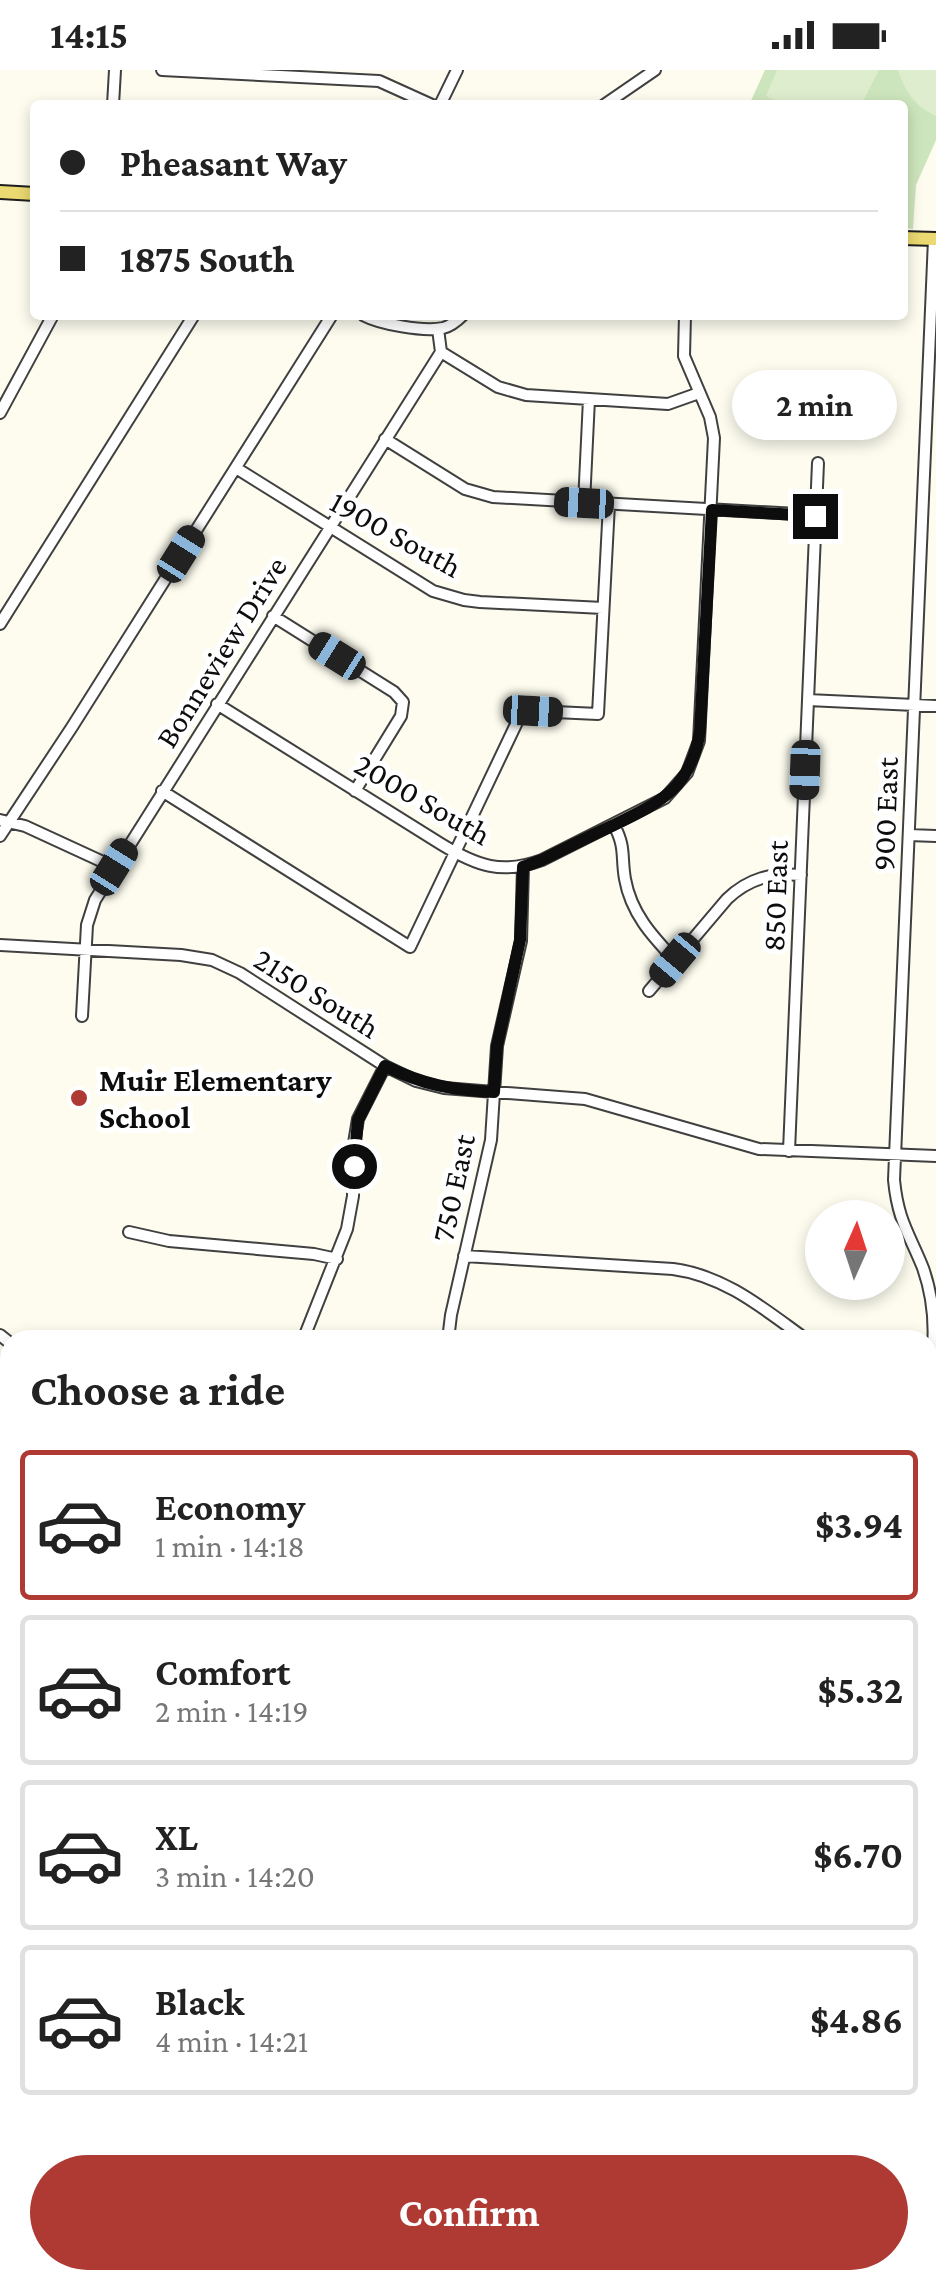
<!DOCTYPE html>
<html lang="en">
<head>
<meta charset="utf-8">
<style>
  body { margin:0; font-family:"Crimson Pro",serif; background:#f2f2f2; color:#222; height:100vh; display:flex; flex-direction:column; font-size:38px; white-space:nowrap }
  * { box-sizing:border-box; margin:0 }
  p { font-size:32px; color:#767676 }
  .icon { flex:none; width:55px; height:55px; fill:none; stroke:currentColor; stroke-width:2; stroke-linecap:round; stroke-linejoin:round }
  .map { position:relative; flex:1; overflow:hidden }
  .side { position:absolute; left:0px; top:1260px; width:938px; height:960px; display:flex; flex-direction:column; background:#fff; border-radius:30px 30px 0 0; box-shadow:0 5px 15px #0003 }
  .side>* { flex:none }
  .guide { position:absolute; left:30px; top:30px; width:878px; height:220px; border-radius:10px; box-shadow:0 5px 15px #0003; display:grid; align-content:center; height:220px; padding:0 30px; background:#fff }
  .needle { width:65px; rotate:3deg }
  .tools { position:absolute; left:805px; top:1130px; display:grid; gap:20px }
  .tools a { display:grid; place-items:center; width:100px; height:100px; border-radius:50%; background:#fff; box-shadow:0 5px 15px #0003; font-size:50px }
  .end { position:absolute; width:45px; height:45px; margin:-22px; border:12px solid #0d0d0d; background:#fff; box-shadow:0 0 0 5px #fff }
  .from { border-radius:50% }
  .bubble { position:absolute; height:70px; border-radius:35px; background:#fff; box-shadow:0 5px 15px #0003; font-size:32px; font-weight:700; line-height:70px; text-align:center }
  .car { position:absolute; width:30px; height:60px; margin:-30px -15px; border-radius:12px; box-shadow:0 0 8px 2px #0007; background:linear-gradient(#222 24%,#8ab4d8 0 40%,#222 0 76%,#8ab4d8 0 86%,#222 0) }
  .guide b { display:flex; align-items:center; gap:35px; height:95px; font-size:38px }
  .guide b+b { border-top:2px solid #e0e0e0 }
  .guide i { width:25px; height:25px; background:#222 }
  ul { padding:0; list-style:none }
  li { display:flex; align-items:center; gap:30px; height:150px; margin:0 20px 15px; padding:0 10px; border:5px solid #e0e0e0; border-radius:10px }
  li div { flex:1 }
  li b { display:block; font-size:38px }
  li em { font-style:normal; font-weight:700 }
  li.selected { border-color:#af3933 }
  li>.icon { width:90px; height:90px; stroke-width:1.5 }
  h2 { padding:0 30px; font-size:45px; line-height:120px }
  .cta { display:flex; gap:20px; margin-top:auto; padding:20px 30px }
  .cta a { flex:1; height:115px; border-radius:60px; background:#af3933; color:#fff; font-size:40px; font-weight:700; line-height:115px; text-align:center }
  .status { display:flex; justify-content:space-between; align-items:center; height:70px; padding:0 50px; background:#fff; direction:ltr }
  .status svg { height:28px; fill:currentColor }
  .map>svg:first-child { display:block }
</style>
</head>
<body>
<div class="status"><b>14:15</b><svg viewBox="0 0 49 12"><path d="M0 12V9h3v3zM5 12V6h3v6zM10 12V3h3v9zM15 12V0h3v12zM26 1h20v11H26zM47 4h2v5h-2z"/></svg></div>
<div class="map">
<svg width="936" height="2220" viewBox="0 0 936 2220">
  <defs>
    <pattern id="grass-dots" width="8" height="8" patternUnits="userSpaceOnUse" patternTransform="scale(2.5)"><rect width="8" height="8" fill="#cde5bc"/><path d="M2 2h.1M6 6h.1" fill="none" stroke="#afc3a0" stroke-width="1.8" stroke-linecap="round"/></pattern>
  </defs>
  <rect width="100%" height="100%" fill="#fdfcef"/>
  <!-- grass -->
  <path fill="url(#grass-dots)" d="M 928,1732 L 936,1734 L 936,2220 L 708,2220 L 713,2210 L 928,2210 Z"/>
  <!-- park -->
  <path fill="#cde5bc" d="M 765,0 L 936,0 L 936,70 L 916,115 L 913,159 L 903,158 L 902,35 L 749,35 Z"/>
  <!-- pitch -->
  <path fill="#deedcd" d="M 777,0 L 879,0 L 861,35 L 784,35 L 766,26 Z
    M 898,0 L 936,0 L 936,46 C 915,36 905,22 898,0 Z"/>
  <g fill="none" stroke-linecap="round" stroke-linejoin="round">
    <!-- minor casing -->
    <g stroke="#404040" stroke-width="14">
      <path id="minor" d="M 162,0 L 379,11 L 432,35
        M 113,35 L 115,0
        M 440,35 L 457,0
        M 604,35 L 655,0
        M 363,245 C 380,254 423,262 443,258 C 451,256 457,251 463,245
        M 441,282 L 498,317 L 526,325 L 668,334 L 699,323
        M 0,343 L 53,245
        M 385,369 L 465,419 L 493,427 L 815,445
        M 236,398 L 433,521 L 464,530 L 480,532 L 603,538
        M 584,433 L 589,329
        M 273,546 L 394,622 L 403,632 L 401,646 L 355,721
        M 0,554 L 194,245
        M 808,630 L 936,636
        M 217,634 L 441,774 C 477,796 502,805 542,790 L 665,728 L 687,703 L 699,671 L 714,368 L 710,347 L 684,286 L 685,245
        M 162,721 L 410,877 L 519,648 L 524,643 L 533,641 L 598,644 L 609,434
        M 0,750 L 25,756 L 114,797
        M 614,755 C 626,778 621,786 625,809 C 631,843 652,866 675,890
        M 909,765 L 936,766
        M 0,766 L 72,657 L 332,245
        M 0,875 L 181,885 L 212,890 L 240,903 L 385,996 L 416,1011 L 444,1018 L 585,1029 L 759,1079 L 936,1086
        M 649,921 L 727,829 C 749,808 771,803 801,805
        M 82,946 L 87,855 L 95,830 L 441,282 L 438,259
        M 789,1081 L 818,393
        M 129,1162 L 169,1171 L 314,1184 L 337,1189
        M 464,1186 L 673,1199 C 726,1206 765,1240 807,1270
        M 0,1265 L 10,1273
        M 303,1270 L 347,1159 L 353,1126 L 354,1073 L 358,1049 L 385,996
        M 448,1270 L 451,1245 L 491,1070 L 497,976 L 521,871 L 523,797
        M 928,1312 C 936,1275 936,1235 923,1198 C 909,1163 898,1151 894,1110 L 934,169
        M 928,1358 L 936,1364
        M 0,1489 L 10,1467
        M 928,1593 L 936,1592
        M 0,1608 L 10,1614
        M 0,1824 L 3,1755 L 10,1722
        M 0,1902 L 10,1933
        M 0,2080 L 10,2082
        M 402,2210 L 403,2220
        M 13,2220 L 19,2210
        M 144,2220 L 157,2210
        M 261,2220 L 261,2210
        M 419,2220 L 468,2210"/>
    </g>
    <!-- major casing -->
    <g stroke="#1e1e1e" stroke-width="16">
      <path id="major" d="M 0,122 L 35,124
        M 902,168 L 936,169"/>
    </g>
    <!-- minor -->
    <use href="#minor" stroke="#fff" stroke-width="10"/>
    <!-- major -->
    <use href="#major" stroke="#ebd971" stroke-width="12"/>
  </g>
  <g fill="none" stroke-linecap="round" stroke-linejoin="round">
    <!-- route -->
    <path stroke="#0d0d0d" stroke-width="12" d="M 354,1096 L 358,1050 L 385,996 C 424,1015 452,1020 494,1022 L 497,976 L 520,870 L 523,797 L 542,790 C 566,778 590,766 614,755 C 661,732 691,718 700,661 L 712,440 L 815,446"/>
  </g>
  <!-- markers -->
  <circle fill="#af3933" stroke="#fff" stroke-width="4" cx="79" cy="1028" r="10"/>
  <g text-anchor="middle" dominant-baseline="central" stroke-width="10" stroke-linejoin="round" paint-order="stroke">
    <!-- street labels -->
    <g font-size="32" fill="#0d0d0d" stroke="#fff">
      <text transform="translate(396 464) rotate(29)">1900 South</text>
      <text transform="translate(221 582) rotate(-58)">Bonneview Drive</text>
      <text transform="translate(423 729) rotate(30)">2000 South</text>
      <text transform="translate(885 744) rotate(-88)">900 East</text>
      <text transform="translate(775 826) rotate(-88)">850 East</text>
      <text transform="translate(317 923) rotate(32)">2150 South</text>
      <text transform="translate(453 1118) rotate(-78)">750 East</text>
    </g>
    <!-- poi labels -->
    <g font-size="32" font-weight="bold" fill="#0d0d0d" stroke="#fff" text-anchor="start">
      <text x="99" y="1010">Muir Elementary<tspan x="99" dy="37">School</tspan></text>
    </g>
  </g>
</svg>
<div class="tools">
<a><svg class="needle" viewBox="-14 -14 28 28"><path d="M0-13l5 13h-10z" fill="#e53935"/><path d="M0 13l5-13h-10z" fill="#767676"/></svg></a>
</div>
<i class="end from" style="left:354px;top:1096px"></i>
<i class="end" style="left:815px;top:446px"></i>
<div class="bubble" style="left:732px;top:300px;width:165px">2 min</div>
<i class="car" style="left:584px;top:433px;rotate:273deg"></i>
<i class="car" style="left:181px;top:484px;rotate:32deg"></i>
<i class="car" style="left:337px;top:586px;rotate:302deg"></i>
<i class="car" style="left:533px;top:641px;rotate:93deg"></i>
<i class="car" style="left:805px;top:700px;rotate:182deg"></i>
<i class="car" style="left:114px;top:797px;rotate:32deg"></i>
<i class="car" style="left:675px;top:890px;rotate:220deg"></i>
<div class="guide">
<b><i class="from"></i>Pheasant Way</b>
<b><i></i>1875 South</b>
</div>
<section class="side">
<h2>Choose a ride</h2>
<ul>
<li class="selected"><svg class="icon" aria-label="car" viewBox="0 0 24 24"><path d="M5 17H2v-5l4-1 3-4h7l3 4 3 1v5h-3M9 17h6M6 11h13"/><circle cx="7" cy="17" r="2"/><circle cx="17" cy="17" r="2"/></svg><div><b>Economy</b><p>1 min · 14:18</p></div><em>$3.94</em></li>
<li><svg class="icon" aria-label="car" viewBox="0 0 24 24"><path d="M5 17H2v-5l4-1 3-4h7l3 4 3 1v5h-3M9 17h6M6 11h13"/><circle cx="7" cy="17" r="2"/><circle cx="17" cy="17" r="2"/></svg><div><b>Comfort</b><p>2 min · 14:19</p></div><em>$5.32</em></li>
<li><svg class="icon" aria-label="car" viewBox="0 0 24 24"><path d="M5 17H2v-5l4-1 3-4h7l3 4 3 1v5h-3M9 17h6M6 11h13"/><circle cx="7" cy="17" r="2"/><circle cx="17" cy="17" r="2"/></svg><div><b>XL</b><p>3 min · 14:20</p></div><em>$6.70</em></li>
<li><svg class="icon" aria-label="car" viewBox="0 0 24 24"><path d="M5 17H2v-5l4-1 3-4h7l3 4 3 1v5h-3M9 17h6M6 11h13"/><circle cx="7" cy="17" r="2"/><circle cx="17" cy="17" r="2"/></svg><div><b>Black</b><p>4 min · 14:21</p></div><em>$4.86</em></li>
</ul>
<div class="cta"><a>Confirm</a></div>
</section>
</div>
</body>
</html>
